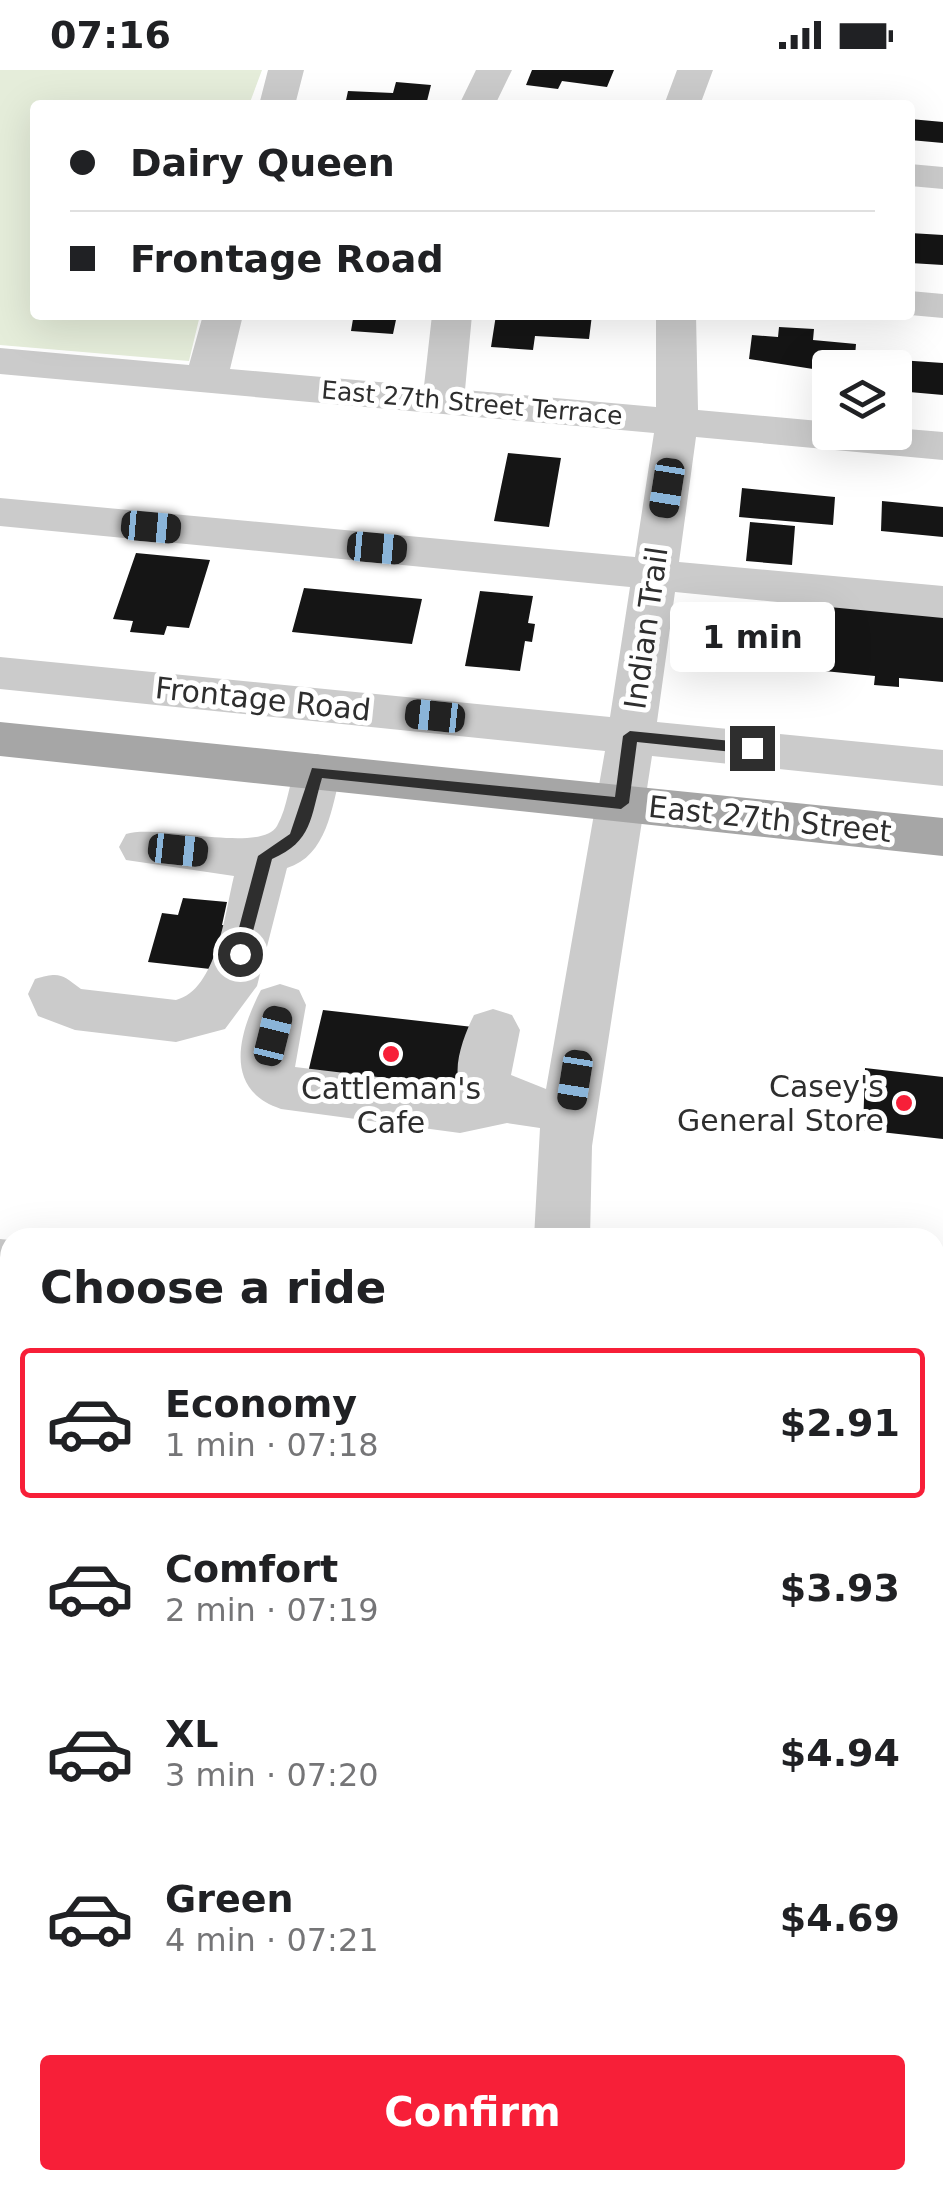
<!DOCTYPE html>
<html lang="en">
<head>
<meta charset="utf-8">
<style>
  body { margin:0; font-family:"DejaVu Sans",sans-serif; background:#f2f2f2; color:#202124; height:100vh; display:flex; flex-direction:column; font-size:38px; white-space:nowrap }
  * { box-sizing:border-box; margin:0 }
  p { font-size:32px; color:#757577 }
  .icon { flex:none; width:55px; height:55px; fill:none; stroke:currentColor; stroke-width:2; stroke-linecap:round; stroke-linejoin:round }
  .map { position:relative; flex:1; overflow:hidden }
  .details { position:absolute; left:0px; top:1158px; width:945px; height:962px; display:flex; flex-direction:column; background:#fff; border-radius:30px 30px 0 0; box-shadow:0 10px 40px #0002 }
  .details>* { flex:none }
  .banner { position:absolute; left:30px; top:30px; width:885px; height:220px; border-radius:10px; box-shadow:0 10px 40px #0002; display:grid; align-content:center; height:220px; padding:0 40px; background:#fff }
  .fabs { position:absolute; left:812px; top:280px; display:grid; gap:20px }
  .fabs a { display:grid; place-items:center; width:100px; height:100px; border-radius:10px; background:#fff; box-shadow:0 10px 40px #0002; font-size:50px }
  .end { position:absolute; width:45px; height:45px; margin:-22px; border:12px solid #2e2e2e; background:#fff; box-shadow:0 0 0 5px #fff }
  .from { border-radius:50% }
  .bubble { position:absolute; height:70px; border-radius:10px; background:#fff; box-shadow:0 10px 40px #0002; font-size:32px; font-weight:700; line-height:70px; text-align:center }
  .car { position:absolute; width:30px; height:60px; margin:-30px -15px; border-radius:12px; box-shadow:0 0 8px 2px #0007; background:linear-gradient(#222 24%,#8ab4d8 0 40%,#222 0 76%,#8ab4d8 0 86%,#222 0) }
  .banner b { display:flex; align-items:center; gap:35px; height:95px; font-size:38px }
  .banner b+b { border-top:2px solid #e0e0e0 }
  .banner i { width:25px; height:25px; background:#202124 }
  ul { padding:0; list-style:none }
  li { display:flex; align-items:center; gap:30px; height:150px; margin:0 20px 15px; padding:0 20px; border:5px solid transparent; border-radius:10px }
  li div { flex:1 }
  li b { display:block; font-size:38px }
  li em { font-style:normal; font-weight:700 }
  li.on { border-color:#f71f38 }
  li>.icon { width:90px; height:90px; stroke-width:1.5 }
  h2 { padding:0 40px; font-size:45px; line-height:120px }
  .button { display:flex; gap:20px; margin-top:auto; padding:20px 40px }
  .button a { flex:1; height:115px; border-radius:10px; background:#f71f38; color:#fff; font-size:40px; font-weight:700; line-height:115px; text-align:center }
  .status { display:flex; justify-content:space-between; align-items:center; height:70px; padding:0 50px; background:#fff; direction:ltr }
  .status svg { height:28px; fill:currentColor }
  .map>svg:first-child { display:block }
</style>
</head>
<body>
<div class="status"><b>07:16</b><svg viewBox="0 0 49 12"><path d="M0 12V9h3v3zM5 12V6h3v6zM10 12V3h3v9zM15 12V0h3v12zM26 1h20v11H26zM47 4h2v5h-2z"/></svg></div>
<div class="map">
<svg width="943" height="2119" viewBox="0 0 943 2119">
  <rect width="100%" height="100%" fill="#fff"/>
  <!-- green -->
  <path fill="#e5edda" d="M 0,0 L 262,0 L 249,35 L 35,35 L 35,245 L 200,245 L 189,291 L 0,275 Z
    M 0,1194 L 10,1195 L 10,1513 L 0,1512 Z
    M 935,1454 L 943,1455 L 943,1756 L 935,1755 Z"/>
  <g fill="none" stroke-linecap="round" stroke-linejoin="round">
    <!-- stream -->
    <path fill="#c5e0ef" fill-rule="evenodd" d="M 935,1391 L 943,1392 L 943,1404 L 935,1403 Z
      M 10,1675 L 10,1694 L 0,1701 L 0,1682 Z"/>
  </g>
  <!-- building -->
  <path fill="#151515" d="M 532,0 L 614,0 L 607,17 L 562,11 L 558,19 L 526,15 Z
    M 396,12 L 431,15 L 426,35 L 345,35 L 348,21 L 393,23 Z
    M 910,49 L 943,52 L 943,73 L 910,70 Z
    M 910,163 L 943,165 L 943,195 L 910,193 Z
    M 342,245 L 397,245 L 393,264 L 351,261 L 353,249 Z
    M 496,245 L 592,245 L 589,269 L 535,266 L 533,280 L 491,277 Z
    M 779,257 L 814,259 L 813,270 L 856,274 L 854,298 L 830,298 L 830,312 L 813,310 L 813,299 L 749,289 L 752,265 L 778,267 Z
    M 899,290 L 943,293 L 943,325 L 898,321 L 895,298 L 884,298 L 884,293 L 898,293 Z
    M 508,383 L 561,388 L 549,457 L 494,451 Z
    M 742,418 L 835,427 L 833,455 L 739,447 Z
    M 882,431 L 943,437 L 943,467 L 881,461 Z
    M 750,452 L 795,456 L 792,495 L 746,491 Z
    M 136,483 L 210,490 L 189,558 L 167,556 L 164,565 L 130,562 L 133,551 L 113,549 Z
    M 304,518 L 422,529 L 412,574 L 292,562 Z
    M 480,521 L 533,526 L 528,553 L 535,554 L 532,572 L 525,571 L 520,601 L 465,596 Z
    M 827,534 L 943,545 L 943,612 L 899,608 L 899,617 L 874,615 L 875,606 L 824,601 Z
    M 183,828 L 227,832 L 222,855 L 236,856 L 219,900 L 148,892 L 162,843 L 178,845 Z
    M 323,940 L 473,957 L 461,1030 L 306,1011 Z
    M 865,998 L 943,1007 L 943,1069 L 863,1060 Z
    M 935,1970 L 943,1971 L 943,2022 L 935,2021 Z
    M 317,2110 L 441,2110 L 440,2119 L 315,2119 Z"/>
  <g fill="none" stroke-linecap="round" stroke-linejoin="round">
    <!-- minor -->
    <path fill="#cbcbcb" fill-rule="evenodd" d="M 268,0 L 304,0 L 295,35 L 259,35 Z
      M 476,0 L 512,0 L 495,35 L 459,35 Z
      M 677,0 L 713,0 L 700,35 L 664,35 Z
      M 910,94 L 943,97 L 943,119 L 910,116 Z
      M 910,221 L 943,224 L 943,248 L 910,245 Z
      M 203,245 L 243,245 L 230,299 L 424,316 L 432,245 L 472,245 L 465,320 L 656,337 L 656,245 L 696,245 L 698,340 L 830,352 L 830,362 L 895,362 L 895,358 L 943,362 L 943,390 L 696,367 L 679,492 L 943,516 L 943,548 L 675,522 L 657,652 L 943,680 L 943,716 L 652,686 L 592,1076 L 590,1168 L 534,1168 L 540,1058 L 507,1053 L 460,1063 L 281,1039 C 223,1020 238,964 261,920 L 280,914 L 299,920 L 306,935 L 295,997 L 461,1017 C 451,998 465,963 474,945 L 493,939 L 512,945 L 520,960 L 511,1005 L 546,1019 L 605,681 L 0,619 L 0,587 L 610,647 L 630,517 L 0,456 L 0,428 L 635,487 L 654,363 L 0,304 L 0,278 L 189,295 Z
      M 317,684 L 334,689 L 341,702 C 332,737 327,786 287,798 L 257,916 L 225,959 L 176,972 L 75,960 L 38,946 L 28,924 L 35,909 C 61,901 62,905 81,919 L 176,930 C 217,920 225,842 234,806 L 126,790 L 119,777 L 126,764 C 159,754 261,784 277,756 C 289,735 288,710 300,689 Z
      M 0,1169 L 10,1170 L 10,1220 L 0,1219 Z
      M 935,1762 L 943,1763 L 943,1831 L 935,1830 Z
      M 180,2110 L 254,2110 L 252,2119 L 178,2119 Z
      M 607,2110 L 681,2110 L 680,2119 L 606,2119 Z"/>
    <!-- major -->
    <path fill="#a6a6a6" fill-rule="evenodd" d="M 0,652 L 943,748 L 943,786 L 0,686 Z"/>
  </g>
  <!-- route -->
  <path fill="#2e2e2e" d="M 630,661 L 752,673 L 759,678 L 752,684 L 637,672 L 629,733 L 621,739 L 322,708 C 310,748 313,771 272,789 L 247,884 L 245,888 L 234,888 L 232,884 L 258,786 L 290,764 L 312,698 L 615,727 L 623,666 Z"/>
  <!-- markers -->
  <g fill="#f71f38" stroke="#fff" stroke-width="4">
    <circle cx="391" cy="984" r="10"/>
    <circle cx="904" cy="1033" r="10"/>
  </g>
  <g text-anchor="middle" dominant-baseline="central" stroke-width="10" stroke-linejoin="round" paint-order="stroke">
    <!-- far-street labels -->
    <g font-size="25" fill="#2e2e2e" stroke="#fff">
      <text transform="translate(472 333) rotate(5)">East 27th Street Terrace</text>
    </g>
    <!-- street labels -->
    <g font-size="30" fill="#2e2e2e" stroke="#fff">
      <text transform="translate(646 558) rotate(-82)">Indian Trail</text>
      <text transform="translate(263 629) rotate(6)">Frontage Road</text>
      <text transform="translate(770 749) rotate(6)">East 27th Street</text>
    </g>
    <!-- poi labels -->
    <g font-size="30" fill="#2e2e2e" stroke="#fff" text-anchor="end">
      <text x="884" y="1016">Casey's<tspan x="884" dy="34">General Store</tspan></text>
      <text x="391" y="1018" text-anchor="middle">Cattleman's<tspan x="391" dy="34">Cafe</tspan></text>
    </g>
  </g>
</svg>
<div class="fabs">
<a><svg class="icon" aria-label="layers" viewBox="0 0 24 24"><path d="M12 4l9 5-9 5-9-5zM3 14l9 5 9-5"/></svg></a>
</div>
<i class="end from" style="left:240px;top:884px"></i>
<i class="end" style="left:752px;top:678px"></i>
<div class="bubble" style="left:670px;top:532px;width:165px">1 min</div>
<i class="car" style="left:667px;top:418px;rotate:189deg"></i>
<i class="car" style="left:151px;top:457px;rotate:95deg"></i>
<i class="car" style="left:377px;top:478px;rotate:95deg"></i>
<i class="car" style="left:435px;top:646px;rotate:276deg"></i>
<i class="car" style="left:178px;top:780px;rotate:96deg"></i>
<i class="car" style="left:273px;top:966px;rotate:14deg"></i>
<i class="car" style="left:575px;top:1010px;rotate:189deg"></i>
<div class="banner">
<b><i class="from"></i>Dairy Queen</b>
<b><i></i>Frontage Road</b>
</div>
<section class="details">
<h2>Choose a ride</h2>
<ul>
<li class="on"><svg class="icon" aria-label="car" viewBox="0 0 24 24"><path d="M5 17H2v-5l4-1 3-4h7l3 4 3 1v5h-3M9 17h6M6 11h13"/><circle cx="7" cy="17" r="2"/><circle cx="17" cy="17" r="2"/></svg><div><b>Economy</b><p>1 min · 07:18</p></div><em>$2.91</em></li>
<li><svg class="icon" aria-label="car" viewBox="0 0 24 24"><path d="M5 17H2v-5l4-1 3-4h7l3 4 3 1v5h-3M9 17h6M6 11h13"/><circle cx="7" cy="17" r="2"/><circle cx="17" cy="17" r="2"/></svg><div><b>Comfort</b><p>2 min · 07:19</p></div><em>$3.93</em></li>
<li><svg class="icon" aria-label="car" viewBox="0 0 24 24"><path d="M5 17H2v-5l4-1 3-4h7l3 4 3 1v5h-3M9 17h6M6 11h13"/><circle cx="7" cy="17" r="2"/><circle cx="17" cy="17" r="2"/></svg><div><b>XL</b><p>3 min · 07:20</p></div><em>$4.94</em></li>
<li><svg class="icon" aria-label="car" viewBox="0 0 24 24"><path d="M5 17H2v-5l4-1 3-4h7l3 4 3 1v5h-3M9 17h6M6 11h13"/><circle cx="7" cy="17" r="2"/><circle cx="17" cy="17" r="2"/></svg><div><b>Green</b><p>4 min · 07:21</p></div><em>$4.69</em></li>
</ul>
<div class="button"><a>Confirm</a></div>
</section>
</div>
</body>
</html>
